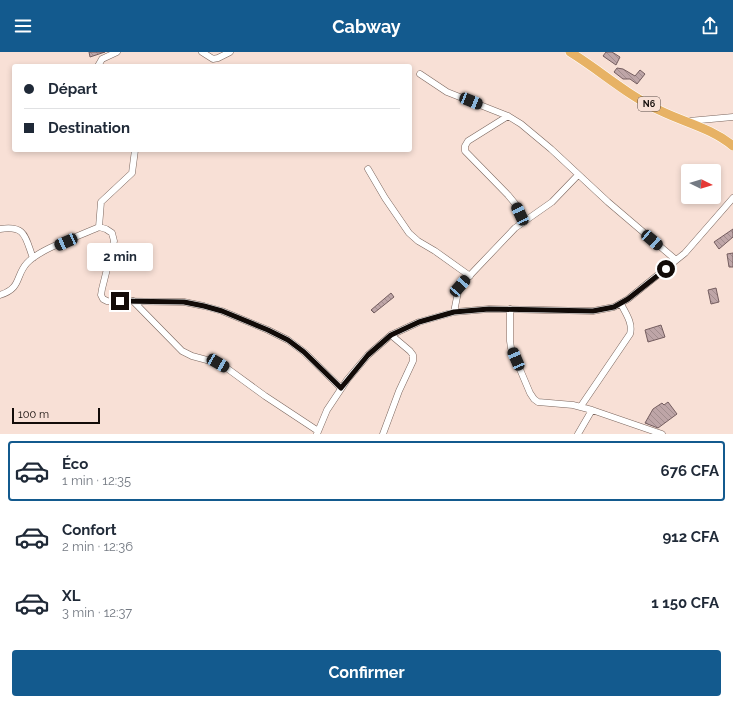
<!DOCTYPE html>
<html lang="fr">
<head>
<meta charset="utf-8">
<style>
  body { margin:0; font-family:Raleway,sans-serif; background:#f6f6f7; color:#1f2937; height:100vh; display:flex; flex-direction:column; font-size:15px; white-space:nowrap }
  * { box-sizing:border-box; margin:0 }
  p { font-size:13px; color:#747a83 }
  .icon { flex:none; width:22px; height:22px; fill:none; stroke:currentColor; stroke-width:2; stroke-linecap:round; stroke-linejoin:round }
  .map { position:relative; height:382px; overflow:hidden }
  .sheet { display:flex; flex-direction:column; background:#fff; flex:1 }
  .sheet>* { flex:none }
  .guide { position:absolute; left:12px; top:12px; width:400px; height:88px; border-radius:4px; box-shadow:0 2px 6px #0003; display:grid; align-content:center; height:88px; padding:0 12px; background:#fff }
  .needle { width:26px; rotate:95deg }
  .buttons { position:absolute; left:681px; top:112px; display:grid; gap:8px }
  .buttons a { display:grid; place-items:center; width:40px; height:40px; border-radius:4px; background:#fff; box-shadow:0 2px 6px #0003; font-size:20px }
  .scale { position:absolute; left:12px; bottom:10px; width:88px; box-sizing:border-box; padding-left:4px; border:2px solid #120b08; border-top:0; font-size:11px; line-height:14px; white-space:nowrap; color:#120b08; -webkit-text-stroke:3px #f8e0d6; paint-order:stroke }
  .end { position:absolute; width:18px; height:18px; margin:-9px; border:5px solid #120b08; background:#fff; box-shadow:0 0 0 2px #fff }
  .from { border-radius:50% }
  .bubble { position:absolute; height:28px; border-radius:4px; background:#fff; box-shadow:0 2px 6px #0003; font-size:13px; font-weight:700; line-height:28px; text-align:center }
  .car { position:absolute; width:12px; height:24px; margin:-12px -6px; border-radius:5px; box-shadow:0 0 3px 1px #0007; background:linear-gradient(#222 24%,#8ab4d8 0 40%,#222 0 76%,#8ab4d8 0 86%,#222 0) }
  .guide b { display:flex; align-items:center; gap:14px; height:38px; font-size:15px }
  .guide b+b { border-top:1px solid #e0e1e3 }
  .guide i { width:10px; height:10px; background:#1f2937 }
  ul { padding:7px 0 0; list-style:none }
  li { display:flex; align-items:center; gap:12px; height:60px; margin:0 8px 6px; padding:0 4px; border:2px solid transparent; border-radius:4px }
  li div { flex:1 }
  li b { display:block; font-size:15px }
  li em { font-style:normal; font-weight:700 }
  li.on { border-color:#135a8e }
  li>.icon { width:36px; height:36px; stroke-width:1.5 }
  .action { display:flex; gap:8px; margin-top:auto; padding:8px 12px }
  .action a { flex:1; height:46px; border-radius:4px; background:#135a8e; color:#fff; font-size:16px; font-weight:700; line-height:46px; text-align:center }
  header { display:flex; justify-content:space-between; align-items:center; height:52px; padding:0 12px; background:#135a8e; color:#fff; font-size:18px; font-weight:700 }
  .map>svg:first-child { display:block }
</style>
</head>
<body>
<header><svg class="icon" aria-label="menu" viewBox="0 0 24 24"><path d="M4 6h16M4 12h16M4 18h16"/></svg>Cabway<svg class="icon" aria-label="share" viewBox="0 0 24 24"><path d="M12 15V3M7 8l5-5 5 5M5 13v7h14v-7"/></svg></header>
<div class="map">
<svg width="733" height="382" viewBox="0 0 733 382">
  <defs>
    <pattern id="building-back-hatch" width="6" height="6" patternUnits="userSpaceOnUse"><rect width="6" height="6" fill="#bea5a7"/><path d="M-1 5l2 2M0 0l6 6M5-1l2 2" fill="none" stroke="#a28d8e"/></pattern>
  </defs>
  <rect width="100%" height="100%" fill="#f8e0d6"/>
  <!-- building -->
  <path fill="url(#building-back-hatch)" stroke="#745d5f" d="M 89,0 L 105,0 L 90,5 Z
    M 606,0 L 612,0 L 620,5 L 616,13 L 603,4 Z
    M 617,16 L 623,17 L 635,24 L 640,18 L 645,22 L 637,32 L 630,27 L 623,27 L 614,20 Z
    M 733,177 L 733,185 L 719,197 L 714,190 Z
    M 733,201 L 733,215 L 729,215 L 727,202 Z
    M 716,236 L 719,250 L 711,252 L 708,238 Z
    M 391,241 L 394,245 L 374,261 L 371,258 Z
    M 661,273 L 665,285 L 648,290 L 645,278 Z
    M 668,350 L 677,362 L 658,376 L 645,371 L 653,357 L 662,351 L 664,353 Z"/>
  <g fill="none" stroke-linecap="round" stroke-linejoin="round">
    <!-- minor casing -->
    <g stroke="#7a655d" stroke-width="7">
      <path id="minor" d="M 202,0 L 213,7 L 218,6 L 230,0
        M 98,14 L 102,7 L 117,0
        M 420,22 L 447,40 L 508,64 L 521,72 L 551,97 L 608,150 L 676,208
        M 508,64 L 468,89 L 465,94 L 465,99 L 508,143 L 517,154 L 524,170
        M 689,69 L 733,65
        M 368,117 L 385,146 L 409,181 L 418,189 L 435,199 L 470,224
        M 99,175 L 101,150 L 132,121 L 135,98
        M 0,177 C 26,173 25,185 33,206
        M 0,243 C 22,236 15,224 27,211 C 41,196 80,184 99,175 L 106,177 L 112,181 L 114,189 L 102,237 L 101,243 L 103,247 L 107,249 L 184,250 L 204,254 L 222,259 L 268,278 L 288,288 L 304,300 L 341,336
        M 133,249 L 182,299 L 192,304 L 218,311 L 228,317 L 265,344 L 318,379
        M 510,257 L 510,289 L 511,296 L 530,341 L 534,347 L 538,350 L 573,353 L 592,358
        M 454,260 L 458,240 L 460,234 L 475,218 L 515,176 L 552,150 L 578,123
        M 581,354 L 630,282 C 633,271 626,262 621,252
        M 317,382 L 327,358 L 347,328 L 368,303 L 391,283 L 419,270 L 454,260 L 489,257 L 593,259 L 614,255 L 628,247 L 685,201 L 733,146
        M 383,382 L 399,339 L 413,309 L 413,303 L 410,299 L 391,283
        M 578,382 L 592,358 L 662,382"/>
    </g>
    <!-- highway casing -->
    <g stroke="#fff" stroke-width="10">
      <path id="highway" d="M 570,0 C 601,19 628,44 661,59 C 686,71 711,76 733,94"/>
    </g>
    <!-- minor -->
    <use href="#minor" stroke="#fff" stroke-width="6"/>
    <!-- highway -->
    <use href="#highway" stroke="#e7b265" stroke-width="9"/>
  </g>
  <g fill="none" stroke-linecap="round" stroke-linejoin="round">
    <!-- route -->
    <path stroke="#120b08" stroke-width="5" d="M 120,249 L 184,250 L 204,254 L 222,259 L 268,278 L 288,288 L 304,300 L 341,336 L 368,303 L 391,283 L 419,270 L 454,260 L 489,257 L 593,259 L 614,255 L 628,247 L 666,217"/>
  </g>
  <g text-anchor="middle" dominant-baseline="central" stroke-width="3" stroke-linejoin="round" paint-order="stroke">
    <!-- shield labels -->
    <rect fill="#f8e0d6" stroke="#574b46" stroke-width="1" x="638" y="45" width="22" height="14" rx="3"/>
    <g font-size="9" font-weight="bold" fill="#120b08">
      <text x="649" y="52">N6</text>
    </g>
  </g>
</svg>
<div class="buttons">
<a><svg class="needle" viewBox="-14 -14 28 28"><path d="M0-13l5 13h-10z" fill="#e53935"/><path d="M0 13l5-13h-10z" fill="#747a83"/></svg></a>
</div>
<div class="scale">100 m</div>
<i class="end from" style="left:666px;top:217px"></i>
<i class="end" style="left:120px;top:249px"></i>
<div class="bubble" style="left:87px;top:191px;width:66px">2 min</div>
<i class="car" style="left:471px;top:49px;rotate:112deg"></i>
<i class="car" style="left:520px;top:162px;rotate:335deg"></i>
<i class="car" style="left:652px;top:188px;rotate:131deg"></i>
<i class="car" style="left:66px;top:190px;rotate:246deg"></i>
<i class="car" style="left:460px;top:234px;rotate:41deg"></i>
<i class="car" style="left:516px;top:307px;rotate:337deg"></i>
<i class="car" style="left:218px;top:311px;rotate:120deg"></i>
<div class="guide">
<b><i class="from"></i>Départ</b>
<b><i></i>Destination</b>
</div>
</div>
<section class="sheet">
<ul>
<li class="on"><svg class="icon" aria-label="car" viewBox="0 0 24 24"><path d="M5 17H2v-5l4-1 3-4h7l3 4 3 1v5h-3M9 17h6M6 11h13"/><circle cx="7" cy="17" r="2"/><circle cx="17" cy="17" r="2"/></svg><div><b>Éco</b><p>1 min · 12:35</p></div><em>676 CFA</em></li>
<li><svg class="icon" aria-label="car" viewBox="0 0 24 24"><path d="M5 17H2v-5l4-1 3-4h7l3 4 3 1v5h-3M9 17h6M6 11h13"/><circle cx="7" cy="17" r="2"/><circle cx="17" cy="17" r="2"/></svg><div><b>Confort</b><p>2 min · 12:36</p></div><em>912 CFA</em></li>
<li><svg class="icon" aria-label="car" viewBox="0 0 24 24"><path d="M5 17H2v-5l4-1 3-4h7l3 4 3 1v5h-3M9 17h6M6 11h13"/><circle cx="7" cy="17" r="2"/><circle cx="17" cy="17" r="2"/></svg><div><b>XL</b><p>3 min · 12:37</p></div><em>1 150 CFA</em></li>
</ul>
<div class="action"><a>Confirmer</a></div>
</section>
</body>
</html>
